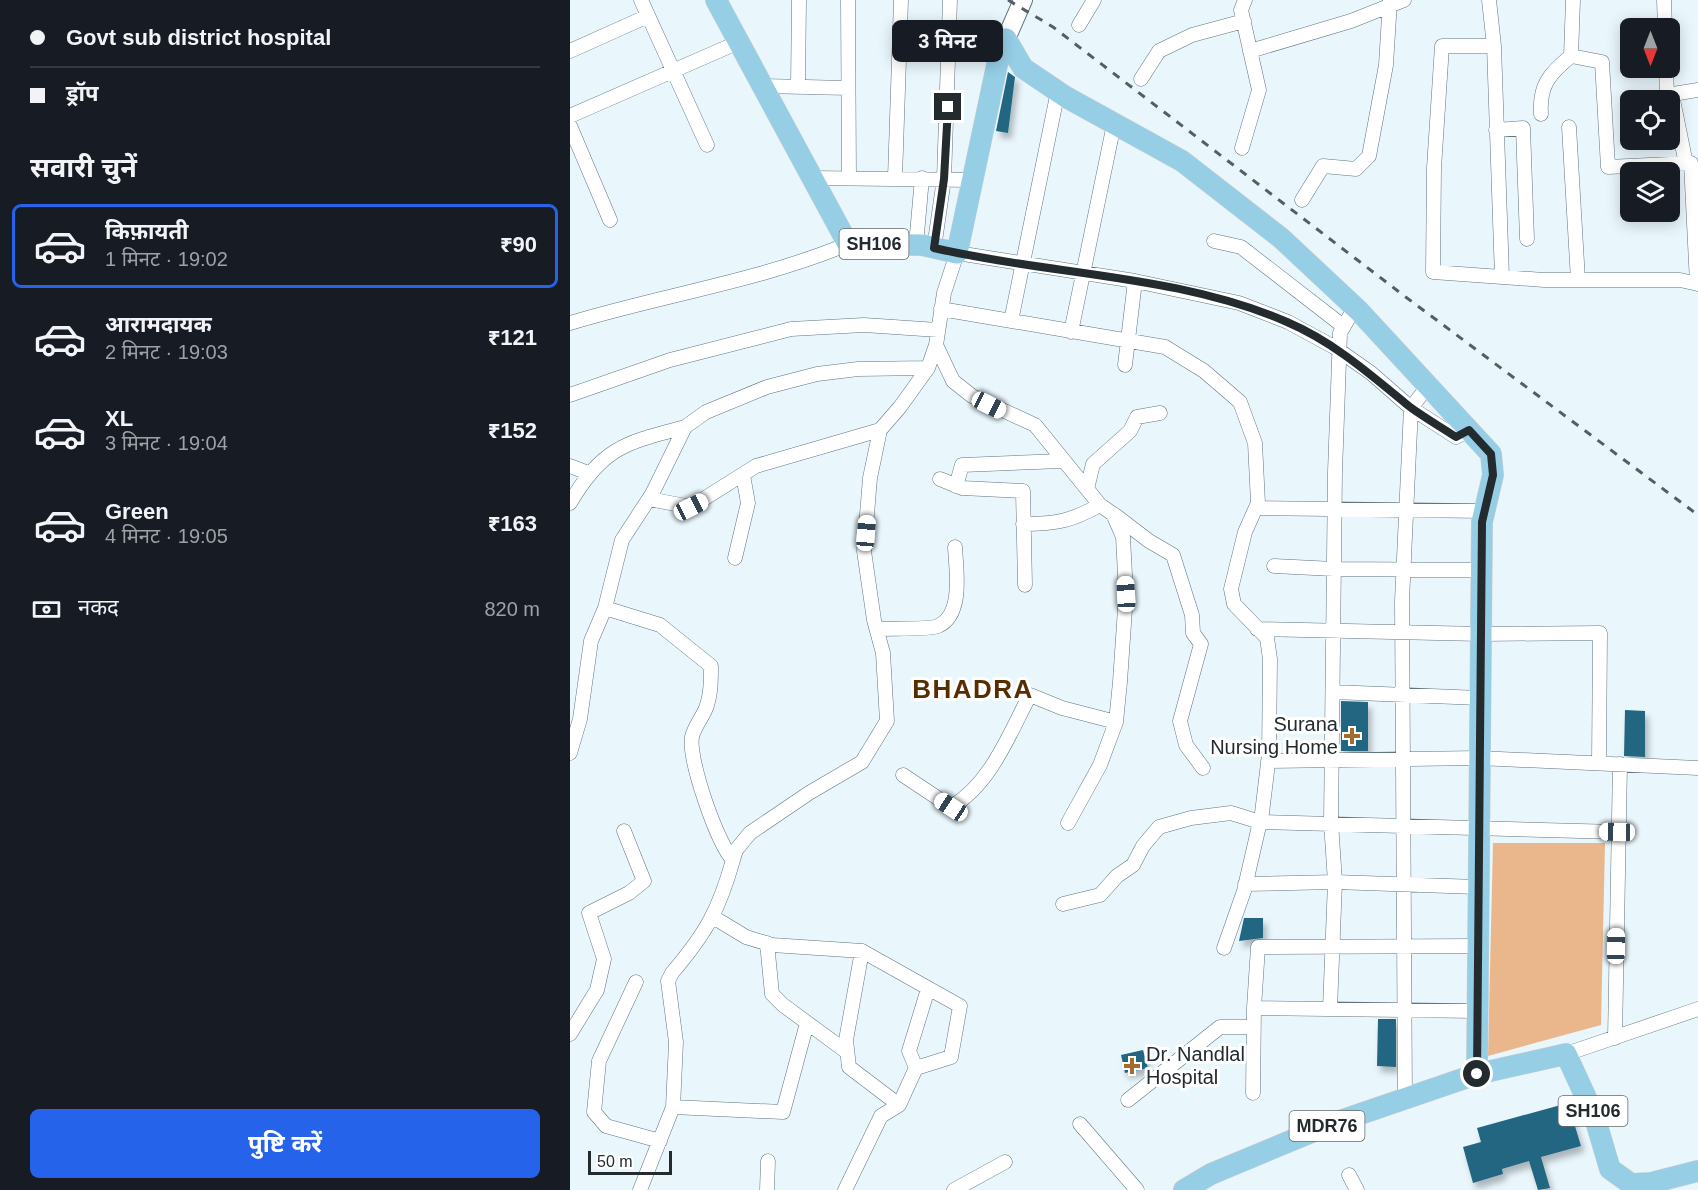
<!DOCTYPE html>
<html lang="hi">
<head>
<meta charset="utf-8">
<style>
  body { margin:0; font-family:Arial,"Noto Sans Devanagari",sans-serif; background:#242831; color:#f1f3f6; height:100vh; display:flex; flex-direction:column; font-size:22px; white-space:nowrap }
  * { box-sizing:border-box; margin:0 }
  p { font-size:20px; color:#9ea1a6 }
  .icon { flex:none; width:33px; height:33px; fill:none; stroke:currentColor; stroke-width:2; stroke-linecap:round; stroke-linejoin:round }
  .map { position:relative; flex:1; overflow:hidden }
  .drawer { display:flex; flex-direction:column; background:#171b24; width:570px }
  .drawer>* { flex:none }
  .top-card { display:grid; align-content:center; height:132px; padding:0 30px; background:#171b24 }
  .needle { width:39px; rotate:180deg }
  .tools { position:absolute; left:1050px; top:18px; display:grid; gap:12px }
  .tools a { display:grid; place-items:center; width:60px; height:60px; border-radius:9px; background:#171b24; box-shadow:0 3px 15px #0003; font-size:30px }
  .scale { position:absolute; left:18px; bottom:15px; width:84px; box-sizing:border-box; padding-left:6px; border:3px solid #232b2f; border-top:0; font-size:16px; line-height:21px; white-space:nowrap; color:#232b2f; -webkit-text-stroke:4px #fff; paint-order:stroke }
  .end { position:absolute; width:27px; height:27px; margin:-14px; border:8px solid #232b2f; background:#fff; box-shadow:0 0 0 3px #fff }
  .from { border-radius:50% }
  .bubble { position:absolute; height:42px; border-radius:9px; background:#171b24; box-shadow:0 3px 15px #0003; font-size:20px; font-weight:700; line-height:42px; text-align:center }
  .car { position:absolute; width:18px; height:36px; margin:-18px -9px; border-radius:8px; box-shadow:0 0 4px 2px #0007; background:linear-gradient(#fff 24%,#345 0 40%,#fff 0 76%,#345 0 86%,#fff 0) }
  .top-card b { display:flex; align-items:center; gap:21px; height:57px; font-size:22px }
  .top-card b+b { border-top:2px solid #363941 }
  .top-card i { width:15px; height:15px; background:#f1f3f6 }
  ul { padding:0; list-style:none }
  li { display:flex; align-items:center; gap:18px; height:84px; margin:0 12px 9px; padding:0 18px; border:3px solid transparent; border-radius:9px }
  li div { flex:1 }
  li b { display:block; font-size:22px }
  li em { font-style:normal; font-weight:700 }
  li.active { border-color:#2563eb }
  li>.icon { width:54px; height:54px; stroke-width:1.5 }
  h2 { padding:0 30px; font-size:27px; line-height:72px }
  .pay { display:flex; align-items:center; gap:15px; height:66px; padding:0 30px; font-size:22px }
  .pay p { margin-inline-start:auto }
  .action { display:flex; gap:12px; margin-top:auto; padding:12px 30px }
  .action a { flex:1; height:69px; border-radius:9px; background:#2563eb; color:#fff; font-size:24px; font-weight:700; line-height:69px; text-align:center }
  main { display:flex; flex:1; min-height:0 }
  .map>svg:first-child { display:block }
</style>
</head>
<body>
<main>
<section class="drawer">
<div class="top-card">
<b><i class="from"></i>Govt sub district hospital</b>
<b><i></i>ड्रॉप</b>
</div>
<h2>सवारी चुनें</h2>
<ul>
<li class="active"><svg class="icon" aria-label="car" viewBox="0 0 24 24"><path d="M5 17H2v-5l4-1 3-4h7l3 4 3 1v5h-3M9 17h6M6 11h13"/><circle cx="7" cy="17" r="2"/><circle cx="17" cy="17" r="2"/></svg><div><b>किफ़ायती</b><p>1 मिनट · 19:02</p></div><em>₹90</em></li>
<li><svg class="icon" aria-label="car" viewBox="0 0 24 24"><path d="M5 17H2v-5l4-1 3-4h7l3 4 3 1v5h-3M9 17h6M6 11h13"/><circle cx="7" cy="17" r="2"/><circle cx="17" cy="17" r="2"/></svg><div><b>आरामदायक</b><p>2 मिनट · 19:03</p></div><em>₹121</em></li>
<li><svg class="icon" aria-label="car" viewBox="0 0 24 24"><path d="M5 17H2v-5l4-1 3-4h7l3 4 3 1v5h-3M9 17h6M6 11h13"/><circle cx="7" cy="17" r="2"/><circle cx="17" cy="17" r="2"/></svg><div><b>XL</b><p>3 मिनट · 19:04</p></div><em>₹152</em></li>
<li><svg class="icon" aria-label="car" viewBox="0 0 24 24"><path d="M5 17H2v-5l4-1 3-4h7l3 4 3 1v5h-3M9 17h6M6 11h13"/><circle cx="7" cy="17" r="2"/><circle cx="17" cy="17" r="2"/></svg><div><b>Green</b><p>4 मिनट · 19:05</p></div><em>₹163</em></li>
</ul>
<div class="pay"><svg class="icon" aria-label="cash" viewBox="0 0 24 24"><path d="M3 7h18v10H3z"/><circle cx="12" cy="12" r="2"/></svg>नकद<p>820 m</p></div>
<div class="action"><a>पुष्टि करें</a></div>
</section>
<div class="map">
<svg width="1128" height="1190" viewBox="0 0 1128 1190">
  <defs>
    <filter id="shadow"><feDropShadow dx="3.5" dy="6" stdDeviation="3" flood-color="#0004"/></filter>
  </defs>
  <rect width="100%" height="100%" fill="#e9f6fc"/>
  <!-- green -->
  <path fill="#eab78c" d="M 923,843 L 1035,843 L 1031,1025 L 918,1056 Z"/>
  <!-- building -->
  <path fill="#236681" filter="url(#shadow)" d="M 438,72 L 445,77 L 438,133 L 426,131 Z
    M 771,701 L 798,702 L 798,751 L 771,751 Z
    M 1055,710 L 1075,711 L 1075,757 L 1054,756 Z
    M 674,918 L 693,918 L 693,938 L 669,941 Z
    M 808,1019 L 826,1019 L 826,1067 L 807,1066 Z
    M 573,1050 L 578,1068 L 555,1073 L 551,1055 Z
    M 998,1103 L 1011,1146 L 971,1157 L 980,1188 L 968,1190 L 959,1161 L 932,1169 L 933,1174 L 903,1183 L 893,1147 L 911,1142 L 907,1128 Z"/>
  <g fill="none" stroke-linecap="round" stroke-linejoin="round">
    <!-- minor casing -->
    <g stroke="#62757f" stroke-width="15">
      <path id="minor" d="M 71,0 L 137,145
        M 278,0 L 279,177
        M 919,0 L 924,46 L 932,277
        M 1094,0 L 1095,28
        M 509,25 L 524,0
        M 924,46 L 872,46 L 864,168 L 863,272 L 974,280 L 1110,280 L 1128,284
        M 0,51 L 78,16
        M 680,51 L 781,21 L 834,0
        M 1001,56 L 1032,62 L 1038,167 L 1121,163 L 1127,283
        M 1096,68 L 1097,95 L 1128,90
        M 571,79 L 589,51 L 622,35 L 674,21
        M 193,86 L 278,88
        M 228,86 L 229,0
        M 1102,95 L 1116,164
        M 971,114 C 969,85 980,73 1001,56 L 1003,0
        M 0,116 L 169,42
        M 0,126 L 40,220
        M 999,127 L 1008,280
        M 926,130 L 953,128 L 957,239
        M 672,148 L 689,90 L 671,10 L 675,0
        M 242,178 L 402,180
        M 325,178 L 331,0
        M 732,200 L 753,166 L 786,169 L 799,156 L 816,65 L 820,0
        M 644,241 L 671,247 L 773,326
        M 346,245 L 352,178
        M 364,248 L 374,179 L 380,0
        M 371,309 L 595,347 L 634,371 L 670,402 L 685,443 L 688,503 L 675,532 L 661,589 L 664,604 L 697,638 L 700,659 L 699,755 L 692,813 L 674,891 L 654,948
        M 441,321 L 488,91
        M 0,323 C 92,295 189,281 278,244
        M 501,332 L 544,124
        M 366,345 L 383,381 L 402,396 L 465,425 L 530,505 L 543,514 L 553,537 L 556,594 L 550,682 L 546,722 L 530,765 L 498,823
        M 555,365 L 565,281
        M 0,395 L 100,360 L 221,329 L 294,325 L 368,330
        M 0,466 L 18,473
        M 370,479 L 392,488 L 453,491 L 455,585
        M 386,486 L 392,465 L 492,461
        M 517,489 L 523,464 L 560,431 L 567,417 L 590,413
        M 79,499 L 121,507 L 186,466 L 310,430 L 330,407 L 358,368 L 366,345 L 374,293 L 387,253 L 565,281 L 669,303 L 718,322 L 764,347 L 801,373 L 841,408 L 886,437 L 899,430
        M 0,503 C 33,447 55,443 115,427
        M 686,508 L 915,511
        M 545,515 L 579,541 L 603,555 L 622,615 L 623,633 L 631,644 L 610,721 L 616,745 L 633,768
        M 453,524 C 487,524 501,521 530,505
        M 165,558 L 178,503 L 173,475
        M 704,566 L 764,569 L 912,570
        M 35,608 L 90,625 L 141,666 C 141,680 141,695 136,708 C 132,718 124,727 122,737 C 118,759 147,843 163,860 C 149,910 136,933 102,973 L 98,981 L 106,1042 L 103,1107 L 70,1190
        M 307,629 C 319,628 359,630 368,626 C 394,615 386,569 385,547
        M 687,629 L 911,634 L 1030,633 L 1029,763
        M 763,692 L 910,698
        M 0,753 L 10,719 L 21,641 L 35,608 L 52,540 L 82,494 L 115,427 L 136,412 L 197,387 L 247,374 L 288,369 L 358,368
        M 698,761 L 909,758 L 1128,768
        M 333,775 L 381,807 C 421,784 439,734 460,695 L 492,708 L 546,722
        M 163,860 L 166,850 L 180,833 L 239,793 L 292,762 L 317,721 L 313,653 L 304,620 L 294,551 L 300,478 L 310,430
        M 675,884 L 765,882 L 907,887
        M 493,904 L 530,895 L 547,876 L 563,865 L 573,846 L 589,827 L 621,818 L 661,813 L 690,822 L 1047,832
        M 143,917 L 176,937 L 202,945 L 292,951 L 390,1006 L 381,1057 L 346,1068
        M 197,943 L 202,994 L 213,1005 L 277,1052
        M 292,951 L 276,1040 L 279,1067 L 329,1105
        M 66,982 L 29,1061 L 24,1112 L 36,1126 L 90,1141
        M 684,1008 L 688,947 L 907,946
        M 760,1009 L 765,882 L 761,822 L 765,472 L 770,333 L 785,307
        M 0,1034 L 27,990 L 34,959 L 19,913 L 59,893 L 74,881 L 54,831
        M 1045,1038 L 1050,764
        M 996,1054 L 1128,1009
        M 683,1093 L 684,1008 L 907,1011
        M 835,1098 L 832,601 L 841,408 L 858,386
        M 558,1100 L 650,1027 L 683,1027
        M 103,1107 L 213,1112 L 237,1023
        M 510,1124 L 567,1190
        M 779,1175 L 787,1190
        M 197,1190 L 198,1161
        M 275,1190 L 311,1116 L 329,1105 L 346,1068 L 339,1051 L 358,989
        M 384,1190 L 435,1162"/>
    </g>
    <!-- secondary casing -->
    <g stroke="#62757f" stroke-width="20">
      <path id="secondary" d="M 436,39 L 453,0"/>
    </g>
    <!-- primary casing -->
    <g stroke="#cfd0d1" stroke-width="22">
      <path id="primary" d="M 146,0 L 278,244 L 352,245 L 387,253 L 427,65 L 436,39
        M 436,39 L 453,68 L 496,97 L 612,161 L 711,238 L 789,311 L 921,454 L 923,475 L 912,522 L 907,1074
        M 614,1190 L 641,1174 L 761,1124 L 907,1074 L 996,1054 L 1024,1115 L 1040,1169 L 1061,1184 L 1081,1183 L 1128,1171"/>
    </g>
    <!-- minor -->
    <use href="#minor" stroke="#fff" stroke-width="14"/>
    <!-- secondary -->
    <use href="#secondary" stroke="#fff" stroke-width="18"/>
    <!-- primary -->
    <use href="#primary" stroke="#96cee6" stroke-width="21"/>
    <!-- rail -->
    <path stroke="#555e62" stroke-width="3" stroke-dasharray="8 8" stroke-linecap="butt" d="M 438,0 L 483,27 L 837,298 L 1128,515"/>
  </g>
  <g fill="none" stroke-linecap="round" stroke-linejoin="round">
    <!-- route -->
    <path stroke="#232b2f" stroke-width="8" d="M 378,107 L 374,179 L 364,248 C 479,275 607,274 717,322 C 764,342 801,375 840,407 C 855,418 871,427 886,437 L 899,430 L 921,454 L 923,475 L 912,522 L 907,1074"/>
  </g>
  <!-- markers -->
  <g fill="#a6692e" stroke="#fff" stroke-width="2">
    <path d="M779 727h6v6h6v6h-6v6h-6v-6h-6v-6h6z"/>
    <path d="M559 1057h6v6h6v6h-6v6h-6v-6h-6v-6h6z"/>
  </g>
  <g text-anchor="middle" dominant-baseline="central" stroke-width="6" stroke-linejoin="round" paint-order="stroke">
    <!-- shield labels -->
    <g fill="#fff" stroke="#656b6d" stroke-width="1.5">
      <rect x="269.5" y="229" width="69" height="30" rx="4.5"/>
      <rect x="988.5" y="1096" width="69" height="30" rx="4.5"/>
      <rect x="719.5" y="1111" width="75" height="30" rx="4.5"/>
    </g>
    <g font-size="18" font-weight="bold" fill="#232b2f">
      <text x="304" y="244">SH106</text>
      <text x="1023" y="1111">SH106</text>
      <text x="757" y="1126">MDR76</text>
    </g>
    <!-- poi labels -->
    <g font-size="20" fill="#232b2f" stroke="#fff" text-anchor="end">
      <text x="768" y="724">Surana<tspan x="768" dy="23">Nursing Home</tspan></text>
      <text x="576" y="1054" text-anchor="start">Dr. Nandlal<tspan x="576" dy="23">Hospital</tspan></text>
    </g>
    <!-- district labels -->
    <g font-size="26" font-weight="bold" letter-spacing="1.5" fill="#562e00" stroke="#fff">
      <text x="403" y="689">BHADRA</text>
    </g>
  </g>
</svg>
<div class="tools">
<a><svg class="needle" viewBox="-14 -14 28 28"><path d="M0-13l5 13h-10z" fill="#e53935"/><path d="M0 13l5-13h-10z" fill="#9ea1a6"/></svg></a>
<a><svg class="icon" aria-label="locate" viewBox="0 0 24 24"><circle cx="12" cy="12" r="6"/><path d="M12 2v4M12 18v4M2 12h4M18 12h4"/></svg></a>
<a><svg class="icon" aria-label="layers" viewBox="0 0 24 24"><path d="M12 4l9 5-9 5-9-5zM3 14l9 5 9-5"/></svg></a>
</div>
<div class="scale">50 m</div>
<i class="end from" style="left:907px;top:1074px"></i>
<i class="end" style="left:378px;top:107px"></i>
<div class="bubble" style="left:322px;top:20px;width:111px">3 मिनट</div>
<i class="car" style="left:419px;top:405px;rotate:117deg"></i>
<i class="car" style="left:121px;top:507px;rotate:63deg"></i>
<i class="car" style="left:296px;top:533px;rotate:5deg"></i>
<i class="car" style="left:556px;top:594px;rotate:357deg"></i>
<i class="car" style="left:381px;top:807px;rotate:303deg"></i>
<i class="car" style="left:1047px;top:832px;rotate:271deg"></i>
<i class="car" style="left:1046px;top:946px;rotate:1deg"></i>
</div>
</main>
</body>
</html>
